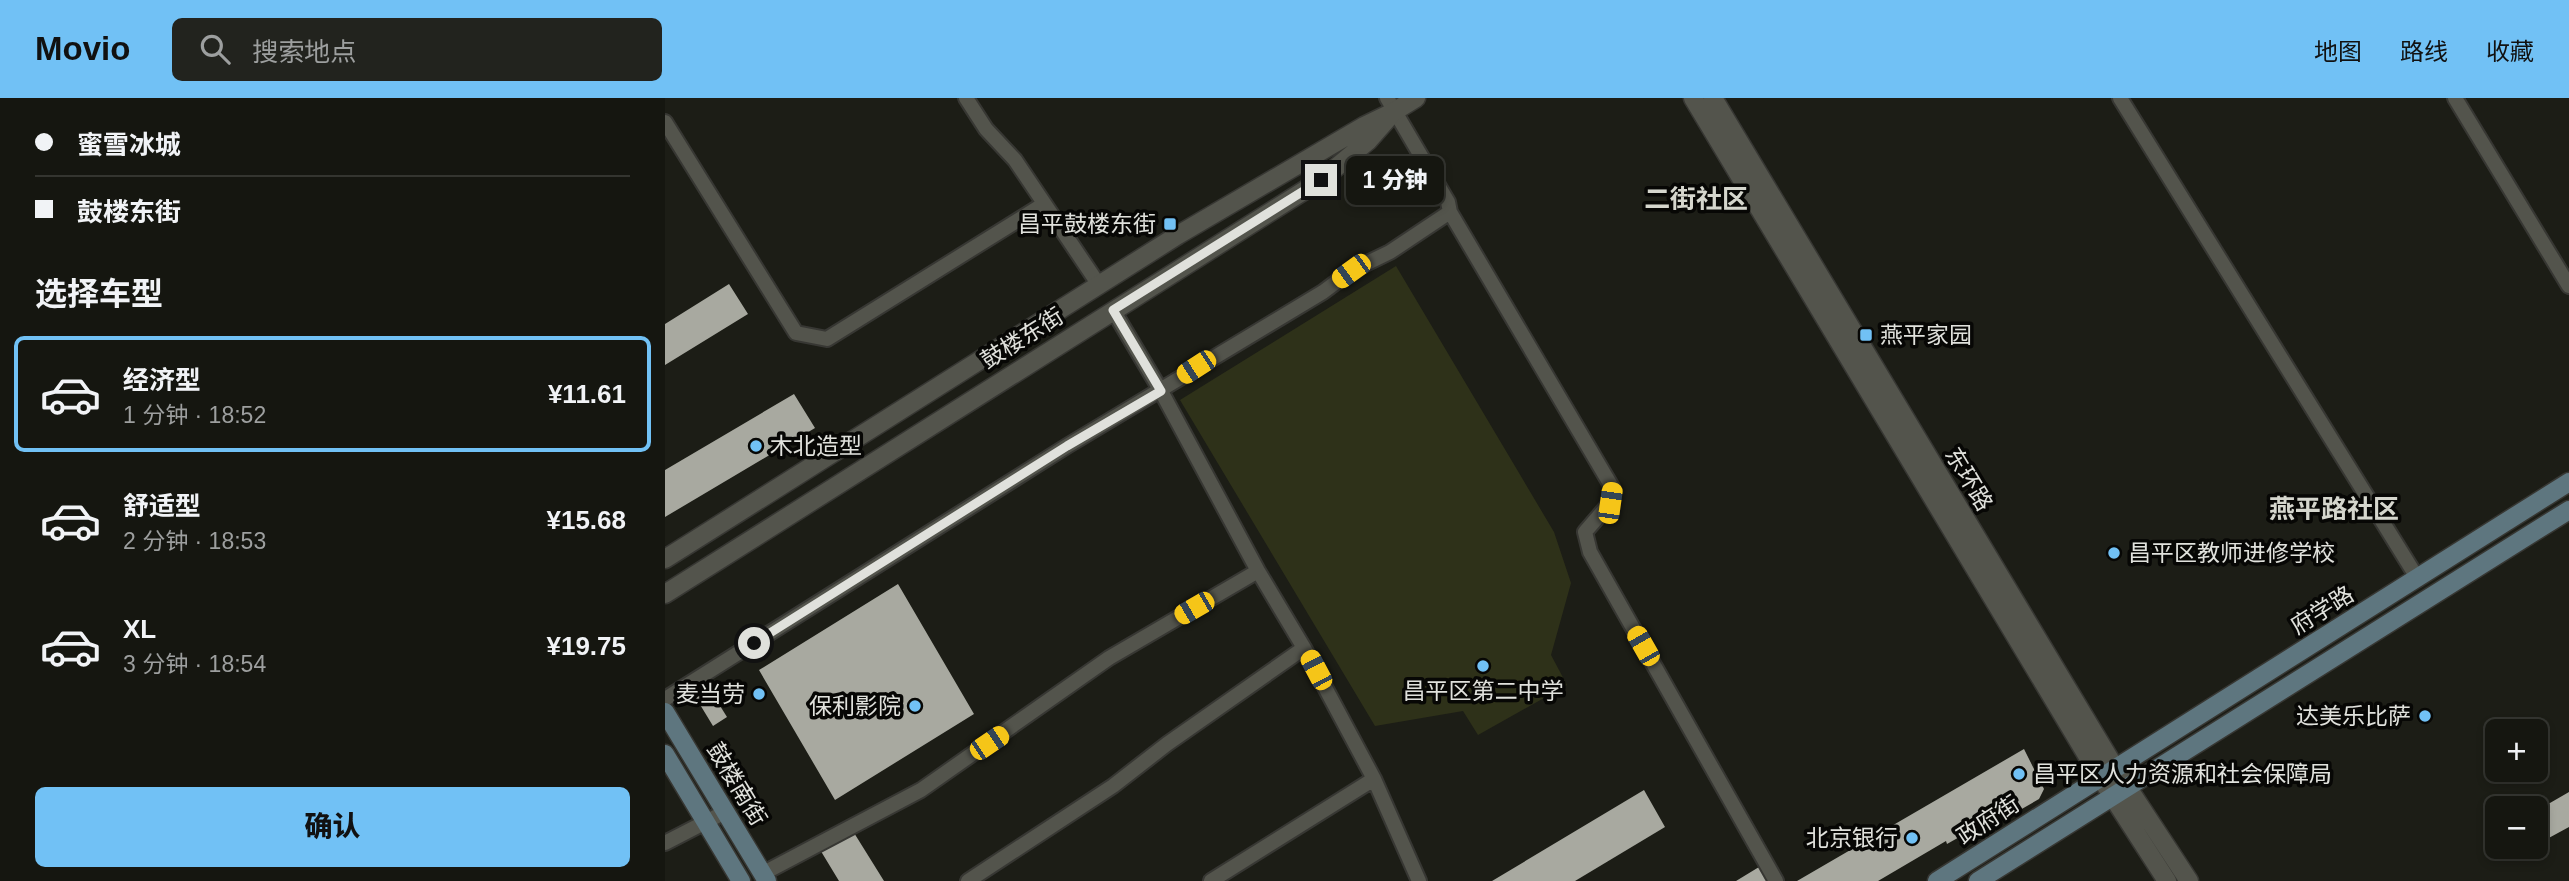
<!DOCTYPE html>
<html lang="zh">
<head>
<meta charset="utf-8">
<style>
  body { margin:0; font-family:Arial,"Noto Sans SC",sans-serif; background:#22231e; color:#f1f3f6; height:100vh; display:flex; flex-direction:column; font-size:26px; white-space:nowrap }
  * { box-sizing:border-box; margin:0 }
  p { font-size:23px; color:#9d9f9f }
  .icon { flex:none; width:38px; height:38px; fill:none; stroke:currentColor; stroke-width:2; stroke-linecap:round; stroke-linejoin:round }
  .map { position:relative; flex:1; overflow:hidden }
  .drawer { display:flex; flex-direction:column; background:#151610; width:665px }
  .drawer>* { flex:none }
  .hud { display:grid; align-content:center; height:154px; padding:0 35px; background:#151610 }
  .buttons { position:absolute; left:1820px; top:621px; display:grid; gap:14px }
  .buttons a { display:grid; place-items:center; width:63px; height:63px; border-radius:10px; background:#151610; box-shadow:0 4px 10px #0003,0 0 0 2px #343530; font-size:35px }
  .end { position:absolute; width:32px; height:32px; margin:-16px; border:9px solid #e0e1dc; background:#111; box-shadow:0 0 0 4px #111 }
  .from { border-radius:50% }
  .bubble { position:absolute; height:49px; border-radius:10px; background:#151610; box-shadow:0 4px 10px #0003,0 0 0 2px #343530; font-size:23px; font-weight:800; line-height:49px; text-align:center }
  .car { position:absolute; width:21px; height:42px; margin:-21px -10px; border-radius:9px; box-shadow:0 0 5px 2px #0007; background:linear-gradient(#f5c518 24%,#345 0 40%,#f5c518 0 76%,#345 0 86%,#f5c518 0) }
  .hud b { display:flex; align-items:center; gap:24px; height:66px; font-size:26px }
  .hud b+b { border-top:2px solid #343530 }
  .hud i { width:18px; height:18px; background:#f1f3f6 }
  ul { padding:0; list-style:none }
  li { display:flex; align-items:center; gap:21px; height:116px; margin:0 14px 10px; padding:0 21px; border:4px solid transparent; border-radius:10px }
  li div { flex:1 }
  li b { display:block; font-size:26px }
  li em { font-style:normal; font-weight:800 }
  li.active { border-color:#71c1f5 }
  li>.icon { width:63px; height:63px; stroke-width:1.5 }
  h2 { padding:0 35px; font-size:32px; line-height:84px }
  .primary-button { display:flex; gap:14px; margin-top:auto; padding:14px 35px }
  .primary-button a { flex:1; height:80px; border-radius:10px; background:#71c1f5; color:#111; font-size:28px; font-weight:800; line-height:80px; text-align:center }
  header { display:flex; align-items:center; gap:42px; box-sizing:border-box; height:98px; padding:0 35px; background:#71c1f5; color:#111 }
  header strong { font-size:33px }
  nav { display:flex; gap:38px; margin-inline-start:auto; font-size:24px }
  .search { width:490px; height:63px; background:#22231e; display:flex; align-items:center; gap:18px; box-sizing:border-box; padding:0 24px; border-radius:10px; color:#9d9f9f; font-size:26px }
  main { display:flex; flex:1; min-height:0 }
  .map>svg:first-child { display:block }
</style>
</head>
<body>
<header>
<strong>Movio</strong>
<div class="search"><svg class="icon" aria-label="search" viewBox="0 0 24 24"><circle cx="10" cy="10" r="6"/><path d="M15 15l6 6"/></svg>搜索地点</div>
<nav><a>地图</a><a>路线</a><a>收藏</a></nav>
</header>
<main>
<section class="drawer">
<div class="hud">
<b><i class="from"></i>蜜雪冰城</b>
<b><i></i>鼓楼东街</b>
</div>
<h2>选择车型</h2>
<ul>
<li class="active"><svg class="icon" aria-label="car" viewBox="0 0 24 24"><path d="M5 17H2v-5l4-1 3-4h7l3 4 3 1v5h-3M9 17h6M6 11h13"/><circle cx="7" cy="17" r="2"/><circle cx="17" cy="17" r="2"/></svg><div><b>经济型</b><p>1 分钟 · 18:52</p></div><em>¥11.61</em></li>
<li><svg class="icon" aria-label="car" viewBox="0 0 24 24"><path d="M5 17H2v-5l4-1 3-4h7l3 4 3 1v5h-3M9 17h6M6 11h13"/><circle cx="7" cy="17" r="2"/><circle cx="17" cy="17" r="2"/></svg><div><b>舒适型</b><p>2 分钟 · 18:53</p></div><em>¥15.68</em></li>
<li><svg class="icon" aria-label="car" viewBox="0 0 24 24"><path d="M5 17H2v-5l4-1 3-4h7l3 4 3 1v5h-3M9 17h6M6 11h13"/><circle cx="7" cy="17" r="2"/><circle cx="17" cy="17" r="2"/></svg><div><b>XL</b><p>3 分钟 · 18:54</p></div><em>¥19.75</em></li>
</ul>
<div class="primary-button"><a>确认</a></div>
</section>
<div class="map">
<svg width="1904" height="783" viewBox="0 0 1904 783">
  <rect width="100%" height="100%" fill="#1c1d16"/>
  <!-- green -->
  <path fill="#2e3119" d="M 731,168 L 889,434 L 906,485 L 886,557 L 902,587 L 813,637 L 798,613 L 710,628 L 515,302 Z"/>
  <!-- building -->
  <path fill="#a8a9a0" d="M 64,186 L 83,216 L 0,267 L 0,226 Z
    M 129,296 L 150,330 L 0,419 L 0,372 Z
    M 233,486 L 309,616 L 170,702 L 94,572 Z
    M 41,594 L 48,605 L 52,603 L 62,619 L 48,628 L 31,600 Z
    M 1359,651 L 1379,691 L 1374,701 L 1355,712 L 1353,709 L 1329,723 L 1328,720 L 1282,746 L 1281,743 L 1213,783 L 1132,783 Z
    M 979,692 L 1000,729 L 910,783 L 827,783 Z
    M 1904,694 L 1904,729 L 1871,747 L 1871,713 Z
    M 186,730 L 219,783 L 174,783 L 154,750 Z
    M 1094,769 L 1102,783 L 1071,783 Z"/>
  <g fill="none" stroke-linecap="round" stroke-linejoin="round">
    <!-- minor casing -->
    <g stroke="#373733" stroke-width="18">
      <path id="minor" d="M 301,0 L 321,31 L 350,62 L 434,187
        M 722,0 L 783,104 L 785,114 L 947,389 L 945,405 L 920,434 L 925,454 L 1111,783
        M 1455,0 L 1753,481
        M 1790,0 L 1904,188
        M 0,24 L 131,235 L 162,241 L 379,106
        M 448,212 L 496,293 L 593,473 L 639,550 L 709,681 L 754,783
        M 0,601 L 402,348 L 658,194 L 686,173 L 725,154 L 785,114
        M 0,745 L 60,714
        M 97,776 L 256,692 L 444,560 L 593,473
        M 303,783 L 448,688 L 502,646 L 639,550
        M 546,783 L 709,681"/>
    </g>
    <!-- tertiary casing -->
    <g stroke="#373733" stroke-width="21">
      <path id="tertiary" d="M 1028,0 L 1435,679 L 1502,783
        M 1048,0 L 1450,670 L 1524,783
        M 0,461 L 513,137 L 699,28 L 730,13 L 751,0
        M 0,496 L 656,82 L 703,43 L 725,18"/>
    </g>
    <!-- secondary casing -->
    <g stroke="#373733" stroke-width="21">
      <path id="secondary" d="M 0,614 L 102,783
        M 0,656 L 76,783
        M 1272,783 L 1904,384
        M 1313,783 L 1904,412"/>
    </g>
    <!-- minor -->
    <use href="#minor" stroke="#53544c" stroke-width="14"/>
    <!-- tertiary -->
    <use href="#tertiary" stroke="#53544c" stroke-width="18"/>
    <!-- secondary -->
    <use href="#secondary" stroke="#5e767f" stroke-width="18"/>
  </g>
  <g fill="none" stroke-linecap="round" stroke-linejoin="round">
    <!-- route -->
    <path stroke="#e0e1dc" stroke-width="9" d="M 89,545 L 402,348 L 496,293 L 448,212 L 656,82"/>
  </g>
  <!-- markers -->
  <g fill="#71c1f5" stroke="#070705" stroke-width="2.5">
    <rect x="498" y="119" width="14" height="14" rx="3.5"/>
    <rect x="1194" y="230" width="14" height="14" rx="3.5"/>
    <circle cx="91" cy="348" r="7"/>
    <circle cx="1449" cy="455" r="7"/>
    <circle cx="818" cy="568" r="7"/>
    <circle cx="94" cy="596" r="7"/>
    <circle cx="250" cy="608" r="7"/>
    <circle cx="1760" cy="618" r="7"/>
    <circle cx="1354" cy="676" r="7"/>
    <circle cx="1247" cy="740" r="7"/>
  </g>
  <g text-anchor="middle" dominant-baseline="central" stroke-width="7" stroke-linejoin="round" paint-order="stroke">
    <!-- poi labels -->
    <g font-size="23" fill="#e0e1dc" stroke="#070705" text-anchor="end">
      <text x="491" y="126">昌平鼓楼东街</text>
      <text x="1215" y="237" text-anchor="start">燕平家园</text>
      <text x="105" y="348" text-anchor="start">木北造型</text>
      <text x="1463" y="455" text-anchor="start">昌平区教师进修学校</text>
      <text x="818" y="593" text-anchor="middle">昌平区第二中学</text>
      <text x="80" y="596">麦当劳</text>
      <text x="236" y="608">保利影院</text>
      <text x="1746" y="618">达美乐比萨</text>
      <text x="1368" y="676" text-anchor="start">昌平区人力资源和社会保障局</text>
      <text x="1233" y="740">北京银行</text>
    </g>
    <!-- street labels -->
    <g font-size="23" fill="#e0e1dc" stroke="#070705">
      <text transform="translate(357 240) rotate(-32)">鼓楼东街</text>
      <text transform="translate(1304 381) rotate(59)">东环路</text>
      <text transform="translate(1657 512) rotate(-32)">府学路</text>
      <text transform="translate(72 686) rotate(59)">鼓楼南街</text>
      <text transform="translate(1323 722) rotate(-33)">政府街</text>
    </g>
    <!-- quarter labels -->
    <g font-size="26" font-weight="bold" fill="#d5d6cd" stroke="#070705">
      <text x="1031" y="101">二街社区</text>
      <text x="1669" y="411">燕平路社区</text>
    </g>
  </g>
</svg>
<div class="buttons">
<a>+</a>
<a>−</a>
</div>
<i class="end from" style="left:89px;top:545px"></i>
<i class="end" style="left:656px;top:82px"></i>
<div class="bubble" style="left:681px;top:58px;width:98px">1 分钟</div>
<i class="car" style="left:686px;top:173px;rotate:234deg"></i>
<i class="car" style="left:531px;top:269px;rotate:237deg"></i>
<i class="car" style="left:945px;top:405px;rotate:8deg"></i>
<i class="car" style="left:529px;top:510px;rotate:240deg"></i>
<i class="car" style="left:978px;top:548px;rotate:330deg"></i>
<i class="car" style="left:651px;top:572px;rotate:332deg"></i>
<i class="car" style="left:324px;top:645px;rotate:56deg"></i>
</div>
</main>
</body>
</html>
